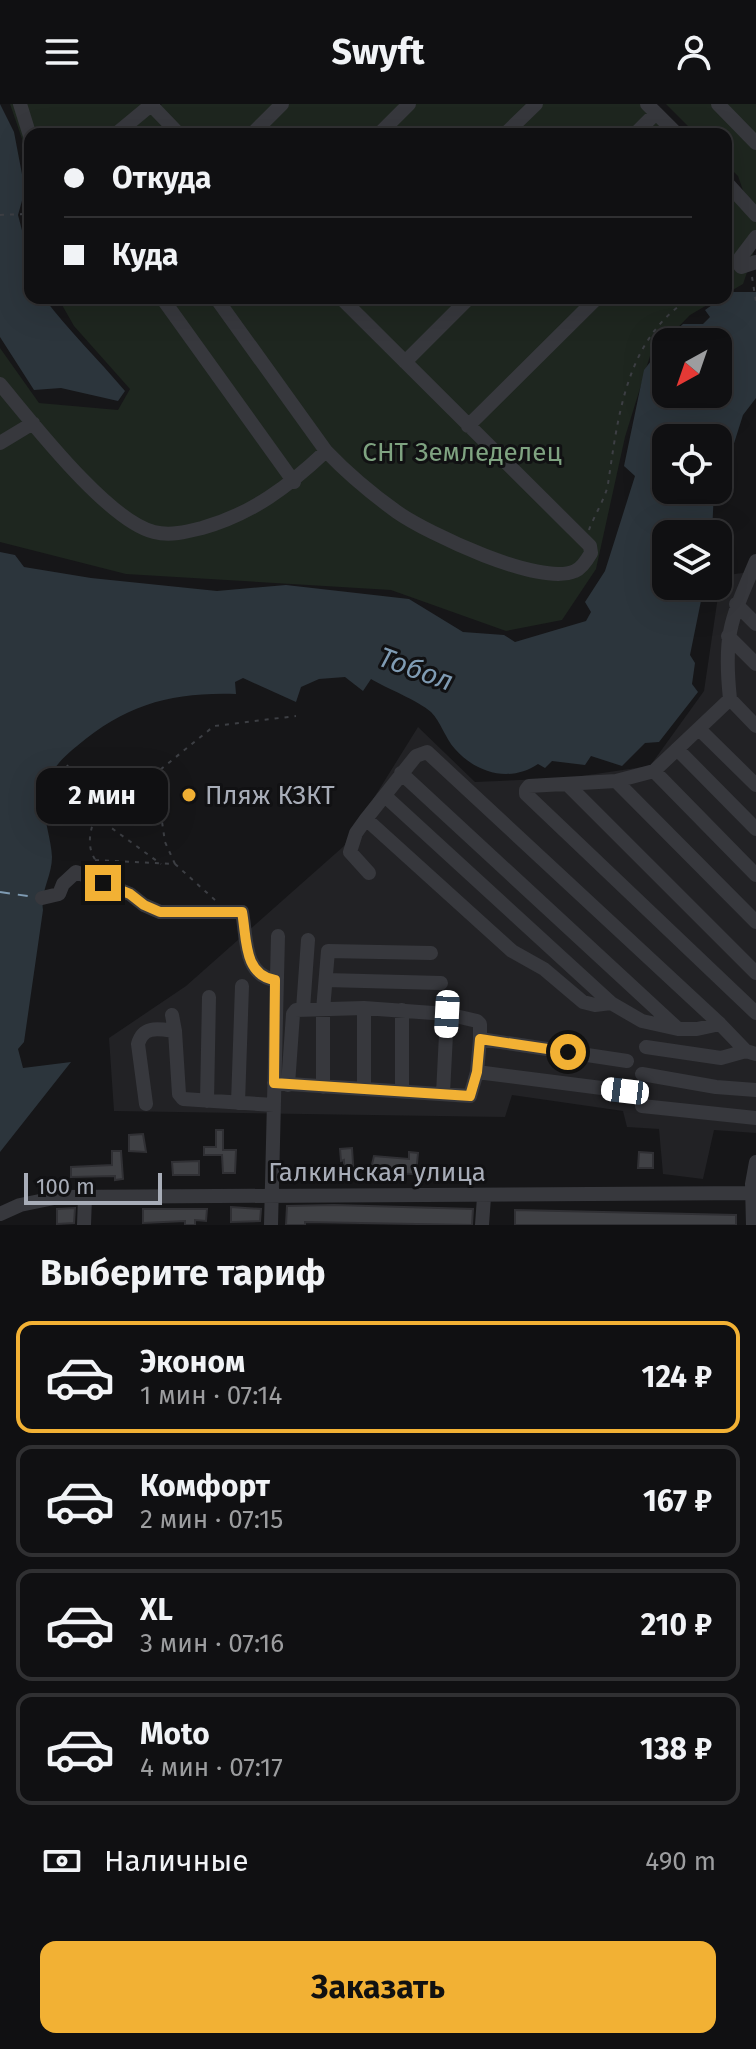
<!DOCTYPE html>
<html lang="ru">
<head>
<meta charset="utf-8">
<style>
  body { margin:0; font-family:"Fira Sans",sans-serif; background:#1e1e20; color:#f1f3f6; height:100vh; display:flex; flex-direction:column; font-size:30px; white-space:nowrap }
  * { box-sizing:border-box; margin:0 }
  p { font-size:26px; color:#9c9d9f }
  .icon { flex:none; width:44px; height:44px; fill:none; stroke:currentColor; stroke-width:2; stroke-linecap:round; stroke-linejoin:round }
  .map { position:relative; height:1121px; overflow:hidden }
  .sheet { display:flex; flex-direction:column; background:#101012; flex:1 }
  .sheet>* { flex:none }
  .banner { position:absolute; left:24px; top:24px; width:708px; height:176px; border-radius:16px; box-shadow:0 8px 32px #0002,0 0 0 2px #303032; display:grid; align-content:center; height:176px; padding:0 40px; background:#101012 }
  .needle { width:52px; rotate:220deg }
  .fabs { position:absolute; left:652px; top:224px; display:grid; gap:16px }
  .fabs a { display:grid; place-items:center; width:80px; height:80px; border-radius:16px; background:#101012; box-shadow:0 8px 32px #0002,0 0 0 2px #303032; font-size:40px }
  .scale { position:absolute; left:24px; bottom:20px; width:138px; box-sizing:border-box; padding-left:8px; border:4px solid #a8adb8; border-top:0; font-size:22px; line-height:28px; white-space:nowrap; color:#a8adb8; -webkit-text-stroke:6px #111113; paint-order:stroke }
  .end { position:absolute; width:36px; height:36px; margin:-18px; border:10px solid #f2b134; background:#111; box-shadow:0 0 0 4px #111 }
  .from { border-radius:50% }
  .bubble { position:absolute; height:56px; border-radius:16px; background:#101012; box-shadow:0 8px 32px #0002,0 0 0 2px #303032; font-size:26px; font-weight:700; line-height:56px; text-align:center }
  .car { position:absolute; width:24px; height:48px; margin:-24px -12px; border-radius:10px; box-shadow:0 0 6px 2px #0007; background:linear-gradient(#fff 24%,#345 0 40%,#fff 0 76%,#345 0 86%,#fff 0) }
  .banner b { display:flex; align-items:center; gap:28px; height:76px; font-size:30px }
  .banner b+b { border-top:2px solid #303032 }
  .banner i { width:20px; height:20px; background:#f1f3f6 }
  ul { padding:0; list-style:none }
  li { display:flex; align-items:center; gap:24px; height:112px; margin:0 16px 12px; padding:0 24px; border:4px solid #303032; border-radius:16px }
  li div { flex:1 }
  li b { display:block; font-size:30px }
  li em { font-style:normal; font-weight:700 }
  li.active { border-color:#f2b134 }
  li>.icon { width:72px; height:72px; stroke-width:1.5 }
  h2 { padding:0 40px; font-size:36px; line-height:96px }
  .pay { display:flex; align-items:center; gap:20px; height:88px; padding:0 40px; font-size:30px }
  .pay p { margin-inline-start:auto }
  .primary-button { display:flex; gap:16px; margin-top:auto; padding:16px 40px }
  .primary-button a { flex:1; height:92px; border-radius:16px; background:#f2b134; color:#111; font-size:32px; font-weight:700; line-height:92px; text-align:center }
  header { display:flex; justify-content:space-between; align-items:center; height:104px; padding:0 40px; background:#101012; font-size:36px; font-weight:700 }
  .map>svg:first-child { display:block }
</style>
</head>
<body>
<header><svg class="icon" aria-label="menu" viewBox="0 0 24 24"><path d="M4 6h16M4 12h16M4 18h16"/></svg>Swyft<svg class="icon" aria-label="person" viewBox="0 0 24 24"><circle cx="12" cy="8" r="4"/><path d="M4 21q1-7 8-7t8 7"/></svg></header>
<div class="map">
<svg width="756" height="1121" viewBox="0 0 756 1121">
  <rect width="100%" height="100%" fill="#161618"/>
  <!-- built -->
  <path fill="#222225" d="M 756,467 L 756,1029 L 714,1026 L 703,1075 L 663,1070 L 659,1025 L 627,1023 L 623,1007 L 512,991 L 505,1013 L 114,1007 L 109,934 L 186,882 L 344,742 L 418,623 L 475,678 L 568,674 L 650,662 L 704,587 L 721,472 Z"/>
  <!-- green -->
  <path fill="#1e261f" d="M 10,0 L 143,0 L 143,1 L 108,30 L 30,30 L 30,58 Z
    M 162,0 L 652,0 L 681,30 L 126,30 Z
    M 666,0 L 756,0 L 756,141 L 743,180 L 726,190 L 726,76 L 746,95 L 738,72 L 726,60 L 726,30 L 696,30 Z
    M 58,194 L 719,194 L 690,211 L 650,252 L 625,333 L 596,465 L 562,516 L 506,527 L 391,486 L 126,470 L 0,438 L 0,244 L 39,299 L 118,306 L 130,285 L 74,222 Z"/>
  <!-- water -->
  <path fill="#2c353c" fill-rule="evenodd" d="M 0,0 L 14,28 L 25,86 L 18,111 L 30,157 L 30,194 L 44,194 C 69,227 98,255 125,287 L 118,297 L 61,284 L 34,286 L 0,233 Z
    M 730,188 L 756,188 L 756,294 L 743,311 L 723,374 L 718,376 L 718,334 L 666,334 L 666,386 L 714,386 L 712,430 L 666,430 L 666,482 L 704,482 L 690,551 L 695,559 L 692,580 L 698,588 L 659,638 L 645,639 L 622,662 L 591,652 L 585,661 L 552,657 L 545,664 L 538,660 C 510,679 476,669 455,645 C 445,634 441,618 431,608 C 419,597 386,584 371,575 L 363,587 L 345,573 L 319,575 L 301,583 L 296,598 L 243,574 L 235,578 L 236,590 C 172,588 127,600 77,642 C 63,653 48,668 45,686 C 40,707 51,731 52,753 C 52,772 40,788 43,806 L 24,938 L 18,945 L 23,964 L 71,958 L 0,1048 L 0,448 L 15,451 L 24,463 L 91,474 L 217,487 L 286,481 L 409,495 L 463,528 L 504,531 L 515,538 L 586,517 L 591,508 L 585,498 L 605,467 L 635,372 L 624,362 L 644,266 L 672,230 L 683,220 L 703,220 L 710,213 L 705,206 L 722,194 L 726,194 ZM 666,238 L 718,238 L 718,290 L 666,290 Z"/>
  <g fill="none" stroke-linecap="round" stroke-linejoin="round">
    <!-- ferry -->
    <path stroke="#7f9bb3" stroke-width="2" stroke-dasharray="10 8" stroke-linecap="butt" d="M 0,788 L 34,793"/>
  </g>
  <!-- building -->
  <path fill="#404145" stroke="#303034" stroke-width="2" d="M 216,1026 L 223,1026 L 223,1046 L 236,1046 L 235,1069 L 223,1069 L 222,1051 L 204,1051 L 204,1043 L 216,1043 Z
    M 143,1030 L 146,1048 L 129,1047 L 129,1031 Z
    M 352,1044 L 354,1075 L 344,1075 L 344,1056 L 341,1057 L 340,1045 Z
    M 112,1047 L 121,1047 L 123,1075 L 115,1076 L 115,1072 L 71,1073 L 71,1063 L 112,1061 Z
    M 409,1048 L 418,1049 L 416,1070 L 370,1069 L 374,1052 L 409,1055 Z
    M 639,1048 L 653,1049 L 653,1064 L 638,1064 Z
    M 199,1057 L 199,1071 L 173,1071 L 172,1058 Z
    M 334,1101 L 473,1105 L 472,1121 L 305,1118 L 305,1121 L 286,1121 L 287,1102 Z
    M 231,1103 L 261,1105 L 260,1117 L 231,1118 Z
    M 75,1104 L 74,1119 L 57,1120 L 57,1105 Z
    M 143,1105 L 207,1105 L 206,1117 L 195,1116 L 195,1121 L 185,1121 L 185,1117 L 143,1119 Z
    M 515,1106 L 736,1111 L 736,1121 L 515,1121 Z"/>
  <g fill="none" stroke-linecap="round" stroke-linejoin="round">
    <!-- path -->
    <path stroke="#3d3f44" stroke-width="2" stroke-dasharray="4 6" stroke-linecap="butt" d="M 0,111 L 26,110
      M 752,173 L 756,198
      M 589,426 C 594,412 606,393 608,380 C 618,313 626,233 691,194
      M 67,661 L 93,701 L 95,712 L 161,760
      M 94,701 L 153,671
      M 95,713 C 88,733 86,749 103,765
      M 95,756 L 175,760 L 215,796
      M 175,760 L 165,738 L 155,670 L 214,622 L 296,612"/>
    <!-- minor -->
    <path stroke="#37383d" stroke-width="14" d="M 20,0 L 30,32
      M 647,0 L 677,30
      M 718,0 L 756,39
      M 151,1 L 179,30
      M 116,30 L 152,0
      M 252,30 L 282,0
      M 379,30 L 409,0
      M 505,30 L 536,0
      M 635,30 L 656,9
      M 726,78 L 756,111
      M 756,133 L 737,158 L 741,163 L 756,158
      M 162,194 L 294,378
      M 216,194 L 326,347 C 347,369 372,390 397,408 C 427,429 540,483 575,467 C 582,464 587,456 591,449 L 590,442 L 341,194
      M 405,258 L 469,194
      M 0,280 C 31,317 108,417 154,428 C 170,432 186,428 202,424 C 252,410 289,382 326,347
      M 468,322 L 597,194
      M 0,339 L 33,319
      M 756,457 C 731,516 723,529 730,595 L 654,667 L 616,677 L 529,682 L 526,686 L 526,690 L 756,909
      M 736,500 L 756,520
      M 728,532 L 756,560
      M 730,595 L 756,622
      M 699,625 L 756,681
      M 677,645 L 756,725
      M 654,667 L 756,771
      M 401,669 L 677,924
      M 616,677 L 756,818
      M 568,681 L 756,869
      M 385,692 L 611,899
      M 366,715 L 512,847 L 544,865 L 583,898 L 595,901 L 611,899 L 642,917 L 678,925 L 697,925 L 720,920
      M 369,769 L 350,748 L 356,729 L 366,715 L 416,652 L 427,648 L 720,920 L 746,947
      M 42,794 L 59,790 L 63,780 L 76,768 L 130,790 L 144,801 L 160,808 L 242,808 C 247,833 243,871 275,876
      M 326,876 L 441,879
      M 364,904 L 364,985
      M 303,905 L 308,836
      M 172,911 L 175,927
      M 646,943 L 721,954 L 746,947 L 756,950
      M 477,968 L 480,935 L 627,957
      M 642,970 L 716,983 L 756,986
      M 274,979 L 470,992 L 477,968 L 625,987
      M 288,981 L 293,910 L 296,906 L 364,904 L 447,910 L 477,917 L 480,920 L 480,935
      M 323,983 L 323,906 L 328,847 L 431,849
      M 402,987 L 402,906
      M 443,990 L 447,910
      M 207,997 L 209,893
      M 238,999 L 242,882
      M 146,1000 L 138,940 C 143,921 159,925 175,927 L 179,990 L 183,995 L 274,1001
      M 642,1002 L 756,1014
      M 0,1110 L 20,1101 L 59,1093 L 756,1089
      M 84,1121 L 85,1093
      M 271,1121 L 278,832
      M 482,1121 L 484,1093
      M 753,1121 L 752,1080 L 756,1058"/>
  </g>
  <g fill="none" stroke-linecap="round" stroke-linejoin="round">
    <!-- route -->
    <path stroke="#f2b134" stroke-width="10" d="M 103,779 L 130,790 L 144,801 L 160,808 L 242,808 C 247,834 243,871 275,876 L 274,979 L 470,992 L 477,968 L 480,935 L 568,948"/>
  </g>
  <!-- markers -->
  <circle fill="#f2b134" stroke="#111113" stroke-width="3" cx="189" cy="691" r="8"/>
  <g text-anchor="middle" dominant-baseline="central" stroke-width="6" stroke-linejoin="round" paint-order="stroke">
    <!-- park labels -->
    <g font-size="26" fill="#7fa381" stroke="#111113">
      <text x="462" y="348">СНТ Земледелец</text>
    </g>
    <!-- poi labels -->
    <g font-size="26" fill="#a8adb8" stroke="#111113" text-anchor="start">
      <text x="205" y="691">Пляж КЗКТ</text>
    </g>
    <!-- street labels -->
    <g font-size="26" fill="#a8adb8" stroke="#111113">
      <text x="377" y="1068">Галкинская улица</text>
    </g>
    <!-- water labels -->
    <g font-size="28" font-style="italic" fill="#7f9bb3" stroke="#111113">
      <text transform="translate(416 565) rotate(20)">Тобол</text>
    </g>
  </g>
</svg>
<div class="fabs">
<a><svg class="needle" viewBox="-14 -14 28 28"><path d="M0-13l5 13h-10z" fill="#e53935"/><path d="M0 13l5-13h-10z" fill="#9c9d9f"/></svg></a>
<a><svg class="icon" aria-label="locate" viewBox="0 0 24 24"><circle cx="12" cy="12" r="6"/><path d="M12 2v4M12 18v4M2 12h4M18 12h4"/></svg></a>
<a><svg class="icon" aria-label="layers" viewBox="0 0 24 24"><path d="M12 4l9 5-9 5-9-5zM3 14l9 5 9-5"/></svg></a>
</div>
<div class="scale">100 m</div>
<i class="end from" style="left:568px;top:948px"></i>
<i class="end" style="left:103px;top:779px"></i>
<div class="bubble" style="left:36px;top:664px;width:132px">2 мин</div>
<i class="car" style="left:447px;top:910px;rotate:183deg"></i>
<i class="car" style="left:625px;top:987px;rotate:277deg"></i>
<div class="banner">
<b><i class="from"></i>Откуда</b>
<b><i></i>Куда</b>
</div>
</div>
<section class="sheet">
<h2>Выберите тариф</h2>
<ul>
<li class="active"><svg class="icon" aria-label="car" viewBox="0 0 24 24"><path d="M5 17H2v-5l4-1 3-4h7l3 4 3 1v5h-3M9 17h6M6 11h13"/><circle cx="7" cy="17" r="2"/><circle cx="17" cy="17" r="2"/></svg><div><b>Эконом</b><p>1 мин · 07:14</p></div><em>124 ₽</em></li>
<li><svg class="icon" aria-label="car" viewBox="0 0 24 24"><path d="M5 17H2v-5l4-1 3-4h7l3 4 3 1v5h-3M9 17h6M6 11h13"/><circle cx="7" cy="17" r="2"/><circle cx="17" cy="17" r="2"/></svg><div><b>Комфорт</b><p>2 мин · 07:15</p></div><em>167 ₽</em></li>
<li><svg class="icon" aria-label="car" viewBox="0 0 24 24"><path d="M5 17H2v-5l4-1 3-4h7l3 4 3 1v5h-3M9 17h6M6 11h13"/><circle cx="7" cy="17" r="2"/><circle cx="17" cy="17" r="2"/></svg><div><b>XL</b><p>3 мин · 07:16</p></div><em>210 ₽</em></li>
<li><svg class="icon" aria-label="car" viewBox="0 0 24 24"><path d="M5 17H2v-5l4-1 3-4h7l3 4 3 1v5h-3M9 17h6M6 11h13"/><circle cx="7" cy="17" r="2"/><circle cx="17" cy="17" r="2"/></svg><div><b>Moto</b><p>4 мин · 07:17</p></div><em>138 ₽</em></li>
</ul>
<div class="pay"><svg class="icon" aria-label="cash" viewBox="0 0 24 24"><path d="M3 7h18v10H3z"/><circle cx="12" cy="12" r="2"/></svg>Наличные<p>490 m</p></div>
<div class="primary-button"><a>Заказать</a></div>
</section>
</body>
</html>
